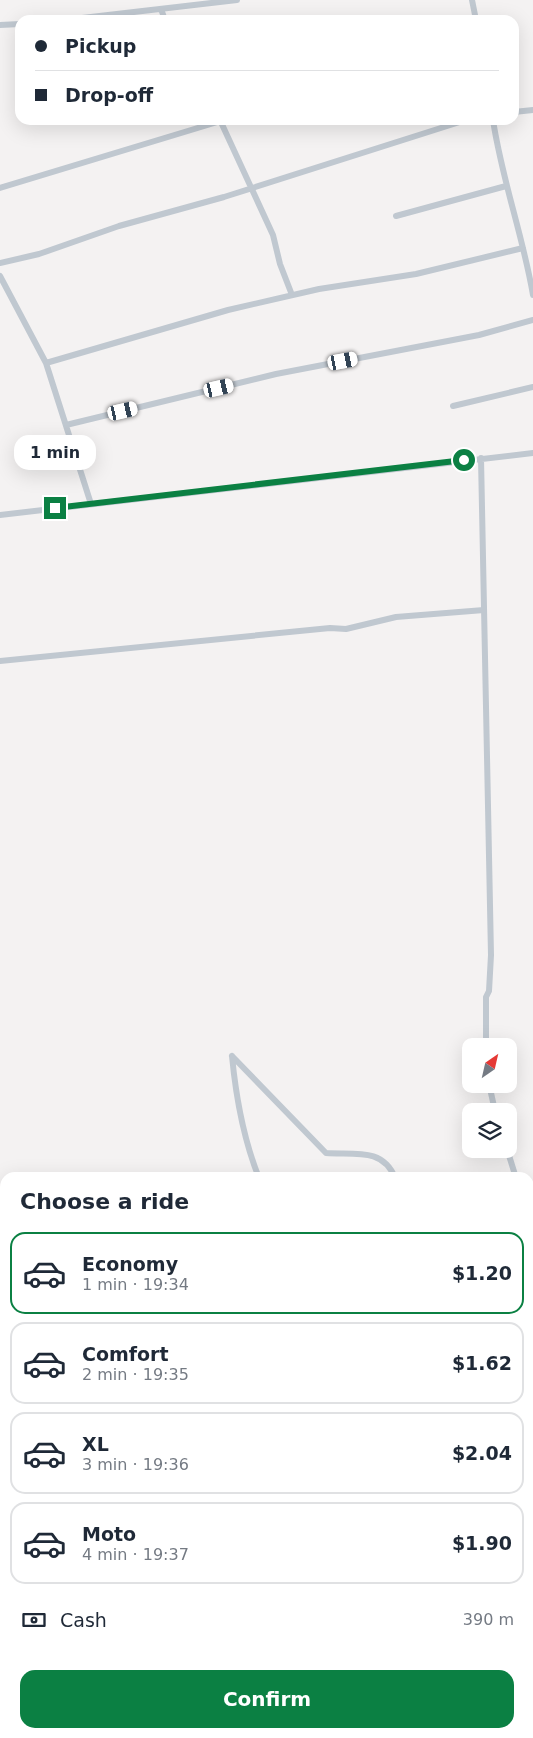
<!DOCTYPE html>
<html lang="en">
<head>
<meta charset="utf-8">
<style>
  body { margin:0; font-family:"DejaVu Sans",sans-serif; background:#f2f2f3; color:#1f2937; height:100vh; display:flex; flex-direction:column; font-size:19px; white-space:nowrap }
  * { box-sizing:border-box; margin:0 }
  p { font-size:16px; color:#747a83 }
  .icon { flex:none; width:28px; height:28px; fill:none; stroke:currentColor; stroke-width:2; stroke-linecap:round; stroke-linejoin:round }
  .map { position:relative; flex:1; overflow:hidden }
  .sheet { position:absolute; left:0px; top:1172px; width:534px; height:566px; display:flex; flex-direction:column; background:#fff; border-radius:15px 15px 0 0; box-shadow:0 5px 20px #0002 }
  .sheet>* { flex:none }
  .banner { position:absolute; left:15px; top:15px; width:504px; height:110px; border-radius:15px; box-shadow:0 5px 20px #0002; display:grid; align-content:center; height:110px; padding:0 20px; background:#fff }
  .needle { width:32px; rotate:34deg }
  .tools { position:absolute; left:462px; top:1038px; display:grid; gap:10px }
  .tools a { display:grid; place-items:center; width:55px; height:55px; border-radius:10px; background:#fff; box-shadow:0 5px 20px #0002; font-size:25px }
  .end { position:absolute; width:22px; height:22px; margin:-11px; border:6px solid #0b8043; background:#fff; box-shadow:0 0 0 2px #fff }
  .from { border-radius:50% }
  .bubble { position:absolute; height:35px; border-radius:15px; background:#fff; box-shadow:0 5px 20px #0002; font-size:16px; font-weight:700; line-height:35px; text-align:center }
  .car { position:absolute; width:15px; height:30px; margin:-15px -8px; border-radius:6px; box-shadow:0 0 4px 1px #0007; background:linear-gradient(#fff 24%,#345 0 40%,#fff 0 76%,#345 0 86%,#fff 0) }
  .banner b { display:flex; align-items:center; gap:18px; height:48px; font-size:19px }
  .banner b+b { border-top:1px solid #e0e1e3 }
  .banner i { width:12px; height:12px; background:#1f2937 }
  ul { padding:0; list-style:none }
  li { display:flex; align-items:center; gap:15px; height:82px; margin:0 10px 8px; padding:0 10px; border:2px solid #e0e1e3; border-radius:15px }
  li div { flex:1 }
  li b { display:block; font-size:19px }
  li em { font-style:normal; font-weight:700 }
  li.active { border-color:#0b8043 }
  li>.icon { width:45px; height:45px; stroke-width:1.5 }
  h2 { padding:0 20px; font-size:22px; line-height:60px }
  .pay { display:flex; align-items:center; gap:12px; height:55px; padding:0 20px; font-size:19px }
  .pay p { margin-inline-start:auto }
  .cta { display:flex; gap:10px; margin-top:auto; padding:10px 20px }
  .cta a { flex:1; height:58px; border-radius:15px; background:#0b8043; color:#fff; font-size:20px; font-weight:700; line-height:58px; text-align:center }
  .map>svg:first-child { display:block }
</style>
</head>
<body>
<div class="map">
<svg width="533" height="1738" viewBox="0 0 533 1738">
  <rect width="100%" height="100%" fill="#f4f2f2"/>
  <g fill="none" stroke-linecap="round" stroke-linejoin="round">
    <!-- street -->
    <path stroke="#c0c8d0" stroke-width="6" d="M 472,0 L 476,20
      M 161,9 L 165,20
      M 65,20 L 237,0
      M 0,25 L 20,24
      M 514,112 L 533,110
      M 220,120 L 273,235 L 280,264 L 292,295
      M 493,120 C 502,180 523,236 533,295
      M 0,188 L 224,120
      M 396,216 L 506,186
      M 0,263 L 39,254 L 119,226 L 224,197 L 466,120
      M 0,276 L 46,363 L 91,504
      M 46,363 L 228,310 L 319,289 L 416,274 L 523,248
      M 453,406 L 533,387
      M 66,425 L 276,374 L 479,335 L 533,320
      M 481,458 L 491,955 L 489,991 L 486,997 L 486,1046
      M 0,515 L 533,453
      M 0,661 L 330,628 L 346,629 L 396,617 L 484,610
      M 232,1056 L 326,1153 C 353,1155 383,1147 395,1178
      M 232,1056 C 236,1098 243,1138 259,1178
      M 489,1084 L 495,1111
      M 507,1149 L 516,1178
      M 529,1198 L 533,1200
      M 529,1209 L 529,1270
      M 529,1453 L 530,1738
      M 0,1496 L 5,1496
      M 0,1626 L 5,1626
      M 292,1734 L 292,1738
      M 410,1734 L 410,1738
      M 31,1738 L 31,1734"/>
  </g>
  <g fill="none" stroke-linecap="round" stroke-linejoin="round">
    <!-- route -->
    <path stroke="#0b8043" stroke-width="6" d="M 55,508 L 464,460"/>
  </g>
</svg>
<div class="tools">
<a><svg class="needle" viewBox="-14 -14 28 28"><path d="M0-13l5 13h-10z" fill="#e53935"/><path d="M0 13l5-13h-10z" fill="#747a83"/></svg></a>
<a><svg class="icon" aria-label="layers" viewBox="0 0 24 24"><path d="M12 4l9 5-9 5-9-5zM3 14l9 5 9-5"/></svg></a>
</div>
<i class="end from" style="left:464px;top:460px"></i>
<i class="end" style="left:55px;top:508px"></i>
<div class="bubble" style="left:14px;top:435px;width:82px">1 min</div>
<i class="car" style="left:343px;top:361px;rotate:79deg"></i>
<i class="car" style="left:219px;top:388px;rotate:77deg"></i>
<i class="car" style="left:123px;top:411px;rotate:77deg"></i>
<div class="banner">
<b><i class="from"></i>Pickup</b>
<b><i></i>Drop-off</b>
</div>
<section class="sheet">
<h2>Choose a ride</h2>
<ul>
<li class="active"><svg class="icon" aria-label="car" viewBox="0 0 24 24"><path d="M5 17H2v-5l4-1 3-4h7l3 4 3 1v5h-3M9 17h6M6 11h13"/><circle cx="7" cy="17" r="2"/><circle cx="17" cy="17" r="2"/></svg><div><b>Economy</b><p>1 min · 19:34</p></div><em>$1.20</em></li>
<li><svg class="icon" aria-label="car" viewBox="0 0 24 24"><path d="M5 17H2v-5l4-1 3-4h7l3 4 3 1v5h-3M9 17h6M6 11h13"/><circle cx="7" cy="17" r="2"/><circle cx="17" cy="17" r="2"/></svg><div><b>Comfort</b><p>2 min · 19:35</p></div><em>$1.62</em></li>
<li><svg class="icon" aria-label="car" viewBox="0 0 24 24"><path d="M5 17H2v-5l4-1 3-4h7l3 4 3 1v5h-3M9 17h6M6 11h13"/><circle cx="7" cy="17" r="2"/><circle cx="17" cy="17" r="2"/></svg><div><b>XL</b><p>3 min · 19:36</p></div><em>$2.04</em></li>
<li><svg class="icon" aria-label="car" viewBox="0 0 24 24"><path d="M5 17H2v-5l4-1 3-4h7l3 4 3 1v5h-3M9 17h6M6 11h13"/><circle cx="7" cy="17" r="2"/><circle cx="17" cy="17" r="2"/></svg><div><b>Moto</b><p>4 min · 19:37</p></div><em>$1.90</em></li>
</ul>
<div class="pay"><svg class="icon" aria-label="cash" viewBox="0 0 24 24"><path d="M3 7h18v10H3z"/><circle cx="12" cy="12" r="2"/></svg>Cash<p>390 m</p></div>
<div class="cta"><a>Confirm</a></div>
</section>
</div>
</body>
</html>
